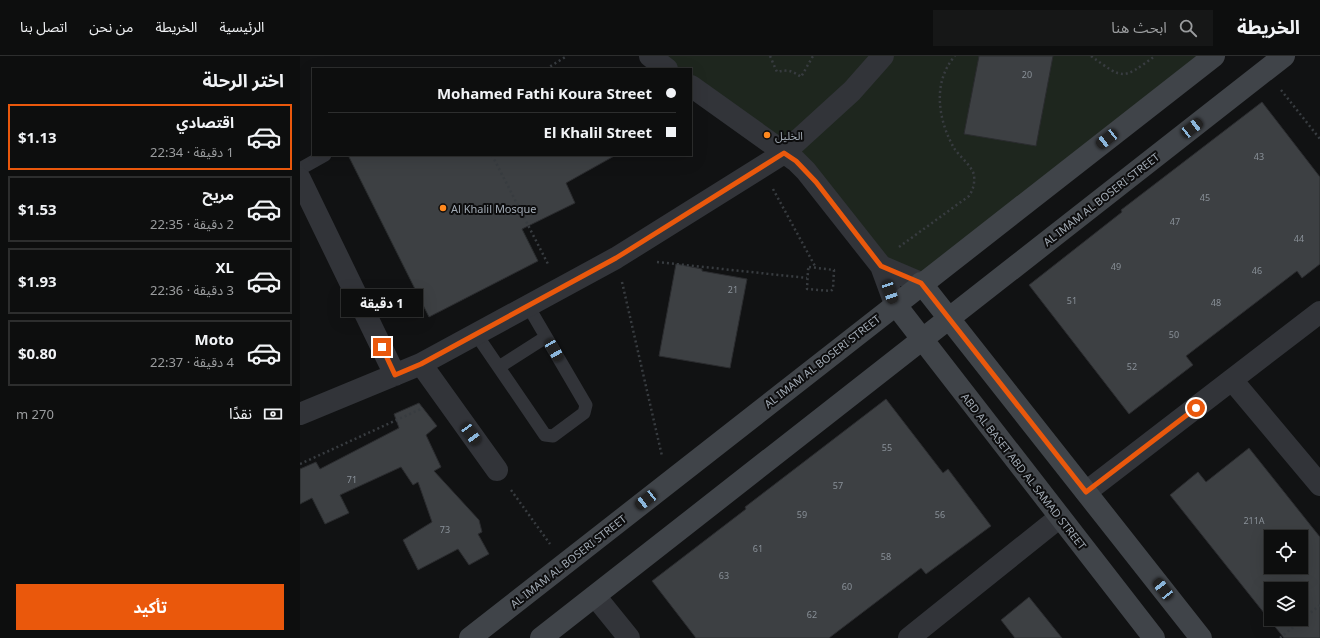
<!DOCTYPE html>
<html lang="ar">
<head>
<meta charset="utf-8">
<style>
  body { margin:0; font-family:"Noto Sans","Noto Sans Arabic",sans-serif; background:#161717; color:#f1f3f6; direction:rtl; height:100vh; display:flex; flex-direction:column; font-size:15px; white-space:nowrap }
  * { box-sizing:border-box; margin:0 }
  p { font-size:13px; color:#9a9c9e }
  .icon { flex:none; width:22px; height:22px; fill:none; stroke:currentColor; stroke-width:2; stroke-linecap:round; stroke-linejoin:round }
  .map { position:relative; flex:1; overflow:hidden; direction:ltr }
  .panel { display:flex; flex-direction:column; background:#0d0e0e; width:300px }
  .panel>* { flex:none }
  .banner { position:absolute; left:12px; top:12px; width:380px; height:88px; border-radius:0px; box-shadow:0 4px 16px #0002,0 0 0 1px #2d2e2e; direction:rtl; display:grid; align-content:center; height:88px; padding:0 16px; background:#0d0e0e }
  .controls { position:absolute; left:964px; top:474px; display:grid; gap:8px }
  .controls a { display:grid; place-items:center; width:44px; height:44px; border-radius:0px; background:#0d0e0e; box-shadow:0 4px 16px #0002,0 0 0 1px #2d2e2e; font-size:20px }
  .end { position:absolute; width:18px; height:18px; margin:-9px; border:5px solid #ea580c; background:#fff; box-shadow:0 0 0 2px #fff }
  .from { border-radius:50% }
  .bubble { position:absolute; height:28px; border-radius:0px; background:#0d0e0e; box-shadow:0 4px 16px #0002,0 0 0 1px #2d2e2e; font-size:13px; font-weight:700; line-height:28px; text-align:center; direction:rtl }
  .car { position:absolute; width:12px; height:24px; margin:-12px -6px; border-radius:5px; box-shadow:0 0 3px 1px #0007; background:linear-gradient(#222 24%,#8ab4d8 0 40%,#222 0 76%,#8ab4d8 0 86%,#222 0) }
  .banner b { display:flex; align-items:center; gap:14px; height:38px; font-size:15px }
  .banner b+b { border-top:1px solid #2d2e2e }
  .banner i { width:10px; height:10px; background:#f1f3f6 }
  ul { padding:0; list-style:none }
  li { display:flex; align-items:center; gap:12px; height:66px; margin:0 8px 6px; padding:0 8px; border:2px solid #2d2e2e; border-radius:0px }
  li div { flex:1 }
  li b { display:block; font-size:15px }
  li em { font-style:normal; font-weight:700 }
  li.on { border-color:#ea580c }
  li>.icon { width:36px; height:36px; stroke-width:1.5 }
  h2 { padding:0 16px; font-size:18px; line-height:48px }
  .pay { display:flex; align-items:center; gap:10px; height:44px; padding:0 16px; font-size:15px }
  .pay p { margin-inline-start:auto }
  .button { display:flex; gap:8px; margin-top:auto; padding:8px 16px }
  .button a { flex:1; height:46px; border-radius:0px; background:#ea580c; color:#fff; font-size:16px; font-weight:700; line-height:46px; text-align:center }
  header { display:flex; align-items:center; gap:24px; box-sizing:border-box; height:56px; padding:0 20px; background:#0d0e0e; border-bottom:1px solid #2d2e2e }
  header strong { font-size:19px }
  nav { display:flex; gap:22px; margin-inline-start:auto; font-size:14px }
  .search { width:280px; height:36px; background:#161717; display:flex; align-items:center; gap:10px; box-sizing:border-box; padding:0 14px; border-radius:0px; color:#9a9c9e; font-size:15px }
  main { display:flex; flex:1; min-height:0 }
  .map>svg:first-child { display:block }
</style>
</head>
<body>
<header>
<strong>الخريطة</strong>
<div class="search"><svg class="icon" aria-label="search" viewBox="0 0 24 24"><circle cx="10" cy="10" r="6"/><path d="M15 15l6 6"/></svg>ابحث هنا</div>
<nav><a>الرئيسية</a><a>الخريطة</a><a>من نحن</a><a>اتصل بنا</a></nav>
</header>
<main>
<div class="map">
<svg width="1020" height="582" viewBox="0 0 1020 582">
  <rect width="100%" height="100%" fill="#111213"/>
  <!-- green -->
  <path fill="#1e261e" d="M 350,0 L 913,0 L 621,227 L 581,210 L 516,126 L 391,30 L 391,13 L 367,13 Z"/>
  <!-- building -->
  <path fill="#3d4043" stroke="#2b2c2f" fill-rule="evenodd" d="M 679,0 L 753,0 L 736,90 L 664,78 Z
    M 962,46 L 1020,121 L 1020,208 L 1002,222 L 997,215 L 886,300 L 893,309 L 829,358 L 729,229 L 822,156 L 821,154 Z
    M 48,99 L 316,99 L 266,127 L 275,147 L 222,173 L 238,205 L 129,261 Z
    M 376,208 L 402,213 L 402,215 L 447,223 L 430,312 L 359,300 Z
    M 586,343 L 643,417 L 648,413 L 691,470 L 626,518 L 621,512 L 529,582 L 396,582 L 352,525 L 446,453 L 445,451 Z
    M 119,347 L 137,370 L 126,379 L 141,411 L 134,415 L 179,464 L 182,476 L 178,478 L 189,498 L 169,509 L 158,493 L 118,514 L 103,484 L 132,466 L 118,426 L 113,429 L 101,411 L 40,439 L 49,457 L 25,468 L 12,442 L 0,448 L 0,413 L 16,406 L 20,413 L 99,372 L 94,358 Z
    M 949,392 L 1020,481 L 1020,582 L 984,582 L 870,439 L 898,416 L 906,426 ZM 971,481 L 1001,481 L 1001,511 L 971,511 ZM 971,533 L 1001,533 L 1001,563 L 971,563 Z
    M 729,541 L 762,582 L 715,582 L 701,564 Z"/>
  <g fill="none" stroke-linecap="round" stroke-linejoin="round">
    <!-- path -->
    <path stroke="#383c40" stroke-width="2.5" stroke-dasharray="2 3" stroke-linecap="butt" d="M 470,0 L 477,16 C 487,13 493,15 501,21 L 513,0
      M 791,0 C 824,24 822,24 855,0
      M 246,13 L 267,0
      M 981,34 L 1020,83
      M 192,99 L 249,210
      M 473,133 L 516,212
      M 599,191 L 669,140 C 673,134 675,127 674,119 C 672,110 659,100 654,92 C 638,64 632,26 655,0
      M 357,206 L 507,222
      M 509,211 L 534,214 L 533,233 L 531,235 L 507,233 L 508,214 Z
      M 322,226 L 362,400
      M 0,408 L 123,352
      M 211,434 L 250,488
      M 980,582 L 1020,549"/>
    <!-- lane -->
    <path stroke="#323439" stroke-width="13" d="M 0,113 L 25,99
      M 176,278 L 245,379 L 253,380 L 284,357 L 286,349 L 228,250
      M 199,311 L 246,281"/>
    <!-- street -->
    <path stroke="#323439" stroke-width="22" d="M 350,0 L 367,13
      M 391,30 L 496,105 L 506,115 L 581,210 L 595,248
      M 0,123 L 95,319
      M 581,210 L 621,227
      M 121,308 L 197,414
      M 932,324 L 1020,429
      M 0,358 L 121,308 L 316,202 L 484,97 L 552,35 L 583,0
      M 786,436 L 1020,256
      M 295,540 L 329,582
      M 609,582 L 760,461"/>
    <!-- secondary -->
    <path stroke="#404449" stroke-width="22" d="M 621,227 L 901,582
      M 595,248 L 854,582
      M 170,582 L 914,0
      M 241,582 L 984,0"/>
  </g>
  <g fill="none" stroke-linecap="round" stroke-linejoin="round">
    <!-- route -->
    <path stroke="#ea580c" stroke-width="5" d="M 82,291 L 95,319 L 121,308 L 316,202 L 484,97 L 496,105 L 516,126 L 581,210 L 621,227 L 786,436 L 896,352"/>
  </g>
  <!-- markers -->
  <g fill="#ff881e" stroke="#0d0d0e" stroke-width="1.5">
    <circle cx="467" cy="79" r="4"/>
    <circle cx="143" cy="152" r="4"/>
  </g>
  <g text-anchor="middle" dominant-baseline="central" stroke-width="4" stroke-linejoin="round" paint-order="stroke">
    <!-- number labels -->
    <g font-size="9" fill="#899098">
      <text x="727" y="18">20</text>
      <text x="959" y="100">43</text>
      <text x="905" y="141">45</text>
      <text x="875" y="165">47</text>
      <text x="999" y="182">44</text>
      <text x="816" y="210">49</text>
      <text x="957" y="214">46</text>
      <text x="433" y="233">21</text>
      <text x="772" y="244">51</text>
      <text x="916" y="246">48</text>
      <text x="874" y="278">50</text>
      <text x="832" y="310">52</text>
      <text x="587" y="391">55</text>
      <text x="52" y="423">71</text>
      <text x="538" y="429">57</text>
      <text x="502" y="458">59</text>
      <text x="640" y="458">56</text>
      <text x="954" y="464">211A</text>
      <text x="145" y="473">73</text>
      <text x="458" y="492">61</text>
      <text x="586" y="500">58</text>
      <text x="424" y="519">63</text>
      <text x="547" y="530">60</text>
      <text x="512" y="558">62</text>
    </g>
    <!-- poi labels -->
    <g font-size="11" fill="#a2abb5" stroke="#0d0d0e" text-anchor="start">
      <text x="475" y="79">الخليل</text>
      <text x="151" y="152">Al Khalil Mosque</text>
    </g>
    <!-- street labels -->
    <g font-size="11" fill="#a2abb5" stroke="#0d0d0e">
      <text transform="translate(801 143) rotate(-38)">AL IMAM AL BOSERI STREET</text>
      <text transform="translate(522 305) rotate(-38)">AL IMAM AL BOSERI STREET</text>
      <text transform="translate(724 415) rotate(52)">ABD AL BASET ABD AL SAMAD STREET</text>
      <text transform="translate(268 505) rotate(-38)">AL IMAM AL BOSERI STREET</text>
    </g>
  </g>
</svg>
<div class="controls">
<a><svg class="icon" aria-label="locate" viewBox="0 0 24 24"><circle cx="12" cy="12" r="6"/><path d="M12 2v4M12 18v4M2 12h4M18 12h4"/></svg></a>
<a><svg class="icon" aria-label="layers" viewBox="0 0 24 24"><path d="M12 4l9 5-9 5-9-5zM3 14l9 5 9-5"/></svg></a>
</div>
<i class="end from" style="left:896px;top:352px"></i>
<i class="end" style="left:82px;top:291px"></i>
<div class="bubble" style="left:41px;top:233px;width:82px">1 دقيقة</div>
<i class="car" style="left:892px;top:72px;rotate:52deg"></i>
<i class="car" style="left:807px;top:83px;rotate:232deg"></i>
<i class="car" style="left:590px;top:236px;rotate:161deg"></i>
<i class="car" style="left:254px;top:294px;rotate:150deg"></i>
<i class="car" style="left:171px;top:378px;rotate:144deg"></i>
<i class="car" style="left:346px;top:444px;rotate:232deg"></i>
<i class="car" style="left:863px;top:533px;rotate:322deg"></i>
<div class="banner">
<b><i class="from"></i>Mohamed Fathi Koura Street</b>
<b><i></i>El Khalil Street</b>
</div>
</div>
<section class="panel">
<h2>اختر الرحلة</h2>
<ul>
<li class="on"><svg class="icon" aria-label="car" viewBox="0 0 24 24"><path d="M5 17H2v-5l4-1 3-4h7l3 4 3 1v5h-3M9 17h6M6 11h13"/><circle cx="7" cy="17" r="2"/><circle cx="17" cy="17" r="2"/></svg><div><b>اقتصادي</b><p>1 دقيقة · 22:34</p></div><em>$1.13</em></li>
<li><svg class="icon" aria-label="car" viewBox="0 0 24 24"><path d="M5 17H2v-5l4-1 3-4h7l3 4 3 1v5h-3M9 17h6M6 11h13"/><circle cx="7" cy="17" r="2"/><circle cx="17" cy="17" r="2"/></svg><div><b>مريح</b><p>2 دقيقة · 22:35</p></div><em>$1.53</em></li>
<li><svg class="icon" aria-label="car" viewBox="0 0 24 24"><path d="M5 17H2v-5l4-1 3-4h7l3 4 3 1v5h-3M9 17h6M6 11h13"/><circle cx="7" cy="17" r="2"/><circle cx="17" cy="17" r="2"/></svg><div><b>XL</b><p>3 دقيقة · 22:36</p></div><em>$1.93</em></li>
<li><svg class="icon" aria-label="car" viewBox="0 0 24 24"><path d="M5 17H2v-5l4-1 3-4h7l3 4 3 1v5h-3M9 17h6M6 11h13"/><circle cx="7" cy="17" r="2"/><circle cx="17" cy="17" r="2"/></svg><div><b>Moto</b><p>4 دقيقة · 22:37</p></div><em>$0.80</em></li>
</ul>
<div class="pay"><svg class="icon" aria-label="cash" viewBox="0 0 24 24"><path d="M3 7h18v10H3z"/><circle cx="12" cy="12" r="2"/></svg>نقدًا<p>270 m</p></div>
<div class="button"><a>تأكيد</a></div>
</section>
</main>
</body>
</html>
